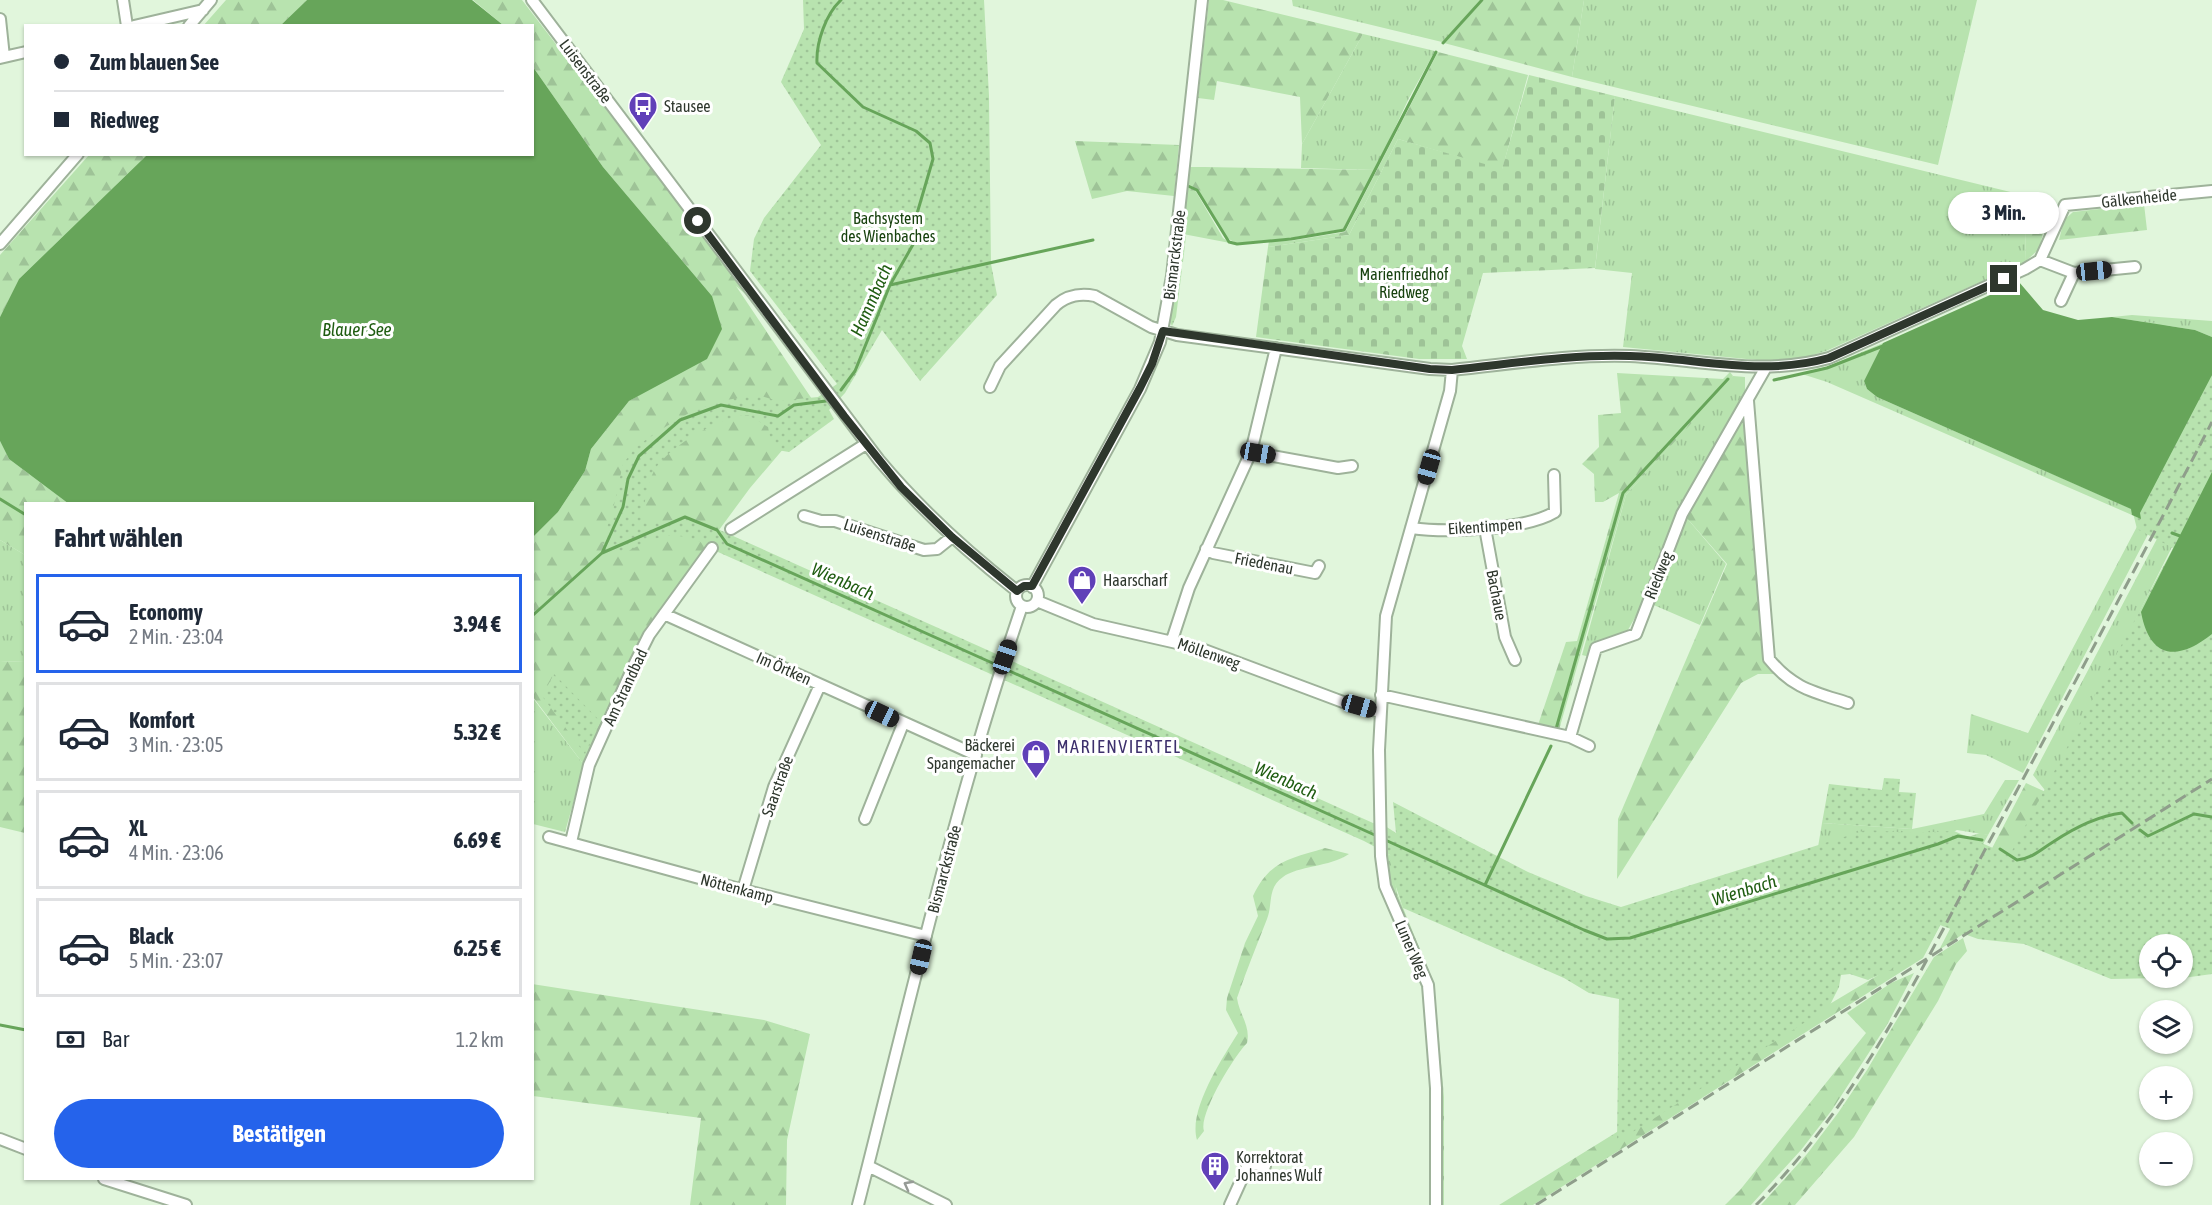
<!DOCTYPE html>
<html lang="de">
<head>
<meta charset="utf-8">
<style>
  body { margin:0; font-family:"Asap Condensed",sans-serif; background:#f2f2f3; color:#1f2937; height:100vh; display:flex; flex-direction:column; font-size:22px; white-space:nowrap }
  * { box-sizing:border-box; margin:0 }
  p { font-size:20px; color:#747a83 }
  .icon { flex:none; width:33px; height:33px; fill:none; stroke:currentColor; stroke-width:2; stroke-linecap:round; stroke-linejoin:round }
  .map { position:relative; flex:1; overflow:hidden }
  .details { position:absolute; left:24px; top:502px; width:510px; height:678px; display:flex; flex-direction:column; background:#fff; border-radius:0px; box-shadow:0 2px 4px #0004 }
  .details>* { flex:none }
  .guide { position:absolute; left:24px; top:24px; width:510px; height:132px; border-radius:0px; box-shadow:0 2px 4px #0004; display:grid; align-content:center; height:132px; padding:0 30px; background:#fff }
  .buttons { position:absolute; left:2139px; top:934px; display:grid; gap:12px }
  .buttons a { display:grid; place-items:center; width:54px; height:54px; border-radius:50%; background:#fff; box-shadow:0 2px 4px #0004; font-size:30px }
  .end { position:absolute; width:27px; height:27px; margin:-14px; border:8px solid #2e372d; background:#fff; box-shadow:0 0 0 3px #fff }
  .from { border-radius:50% }
  .bubble { position:absolute; height:42px; border-radius:21px; background:#fff; box-shadow:0 2px 4px #0004; font-size:20px; font-weight:700; line-height:42px; text-align:center }
  .car { position:absolute; width:18px; height:36px; margin:-18px -9px; border-radius:8px; box-shadow:0 0 4px 2px #0007; background:linear-gradient(#222 24%,#8ab4d8 0 40%,#222 0 76%,#8ab4d8 0 86%,#222 0) }
  .guide b { display:flex; align-items:center; gap:21px; height:57px; font-size:22px }
  .guide b+b { border-top:2px solid #e0e1e3 }
  .guide i { width:15px; height:15px; background:#1f2937 }
  ul { padding:0; list-style:none }
  li { display:flex; align-items:center; gap:18px; height:99px; margin:0 12px 9px; padding:0 18px; border:3px solid #e0e1e3; border-radius:0px }
  li div { flex:1 }
  li b { display:block; font-size:22px }
  li em { font-style:normal; font-weight:700 }
  li.on { border-color:#2563eb }
  li>.icon { width:54px; height:54px; stroke-width:1.5 }
  h2 { padding:0 30px; font-size:27px; line-height:72px }
  .pay { display:flex; align-items:center; gap:15px; height:66px; padding:0 30px; font-size:22px }
  .pay p { margin-inline-start:auto }
  .primary-button { display:flex; gap:12px; margin-top:auto; padding:12px 30px }
  .primary-button a { flex:1; height:69px; border-radius:36px; background:#2563eb; color:#fff; font-size:24px; font-weight:700; line-height:69px; text-align:center }
  .map>svg:first-child { display:block }
</style>
</head>
<body>
<div class="map">
<svg width="2212" height="1205" viewBox="0 0 2212 1205">
  <defs>
    <pattern id="grass-tufts" width="24" height="20" patternUnits="userSpaceOnUse" patternTransform="scale(1.5)"><rect width="24" height="20" fill="#b8e3af"/><path d="M3 7l-1-3M5 7V3M7 7l1-3M15 17l-1-3M17 17v-4M19 17l1-3" fill="none" stroke="#9ec397"/></pattern>
    <pattern id="forest-firs" width="22" height="20" patternUnits="userSpaceOnUse" patternTransform="scale(1.5)"><rect width="22" height="20" fill="#b8e3af"/><path d="M5 1l3.5 6h-7zM16 11l3.5 6h-7z" fill="#9ec397"/></pattern>
    <pattern id="cemetery-stones" width="16" height="16" patternUnits="userSpaceOnUse" patternTransform="scale(1.5)"><rect width="16" height="16" fill="#b8e3af"/><path d="M2 7V4a2 2 0 0 1 4 0v3zM10 15v-3a2 2 0 0 1 4 0v3z" fill="#9ec397"/></pattern>
    <pattern id="park-dots" width="8" height="8" patternUnits="userSpaceOnUse" patternTransform="scale(1.5)"><rect width="8" height="8" fill="#b8e3af"/><path d="M2 2h.1M6 6h.1" fill="none" stroke="#9ec397" stroke-width="1.8" stroke-linecap="round"/></pattern>
  </defs>
  <rect width="100%" height="100%" fill="#e1f6dc"/>
  <!-- grass -->
  <path fill="url(#grass-tufts)" d="M 1206,0 L 1208,0 L 1182,235 L 1186,236 L 1183,262 L 1178,260 Z
    M 1292,0 L 1481,0 L 1442,42 L 1293,6 Z
    M 1584,0 L 1977,0 L 1938,165 L 1572,77 Z
    M 1363,34 L 1435,51 L 1409,98 L 1375,170 L 1301,168 L 1302,144 Z
    M 1615,96 L 2027,196 L 2025,262 L 1826,351 L 1799,359 L 1767,361 L 1623,347 L 1632,273 L 1595,269 Z
    M 1176,268 L 1182,269 L 1176,317 L 1172,326 L 1169,320 Z
    M 2132,315 L 2212,321 L 2212,337 L 2195,330 L 2112,317 Z
    M 1883,343 L 1864,381 L 1867,389 L 1877,397 L 2132,509 L 2132,515 L 1827,382 L 1802,374 L 1831,365 Z
    M 1733,376 L 1745,377 L 1745,400 L 1680,513 L 1641,607 L 1620,644 L 1590,657 L 1582,655 L 1626,495 Z
    M 2212,412 L 2023,773 L 1986,755 L 1967,753 L 1971,714 L 2028,733 L 2141,519 Z
    M 2212,434 L 2181,529 L 2048,794 L 2033,775 Z
    M 1685,516 L 1726,564 L 1700,625 L 1649,603 Z
    M 0,540 L 25,555 L 25,662 L 0,661 Z
    M 532,697 L 584,765 L 565,832 L 533,824 Z
    M 2005,780 L 2019,780 L 1988,835 L 1957,830 L 1940,839 L 1813,877 L 1822,823 L 1912,829 L 1984,814 Z
    M 1384,851 L 1391,856 L 1397,893 L 1434,984 L 1444,1097 L 1444,1205 L 1441,1205 L 1441,1116 L 1433,988 L 1387,879 Z"/>
  <!-- forest -->
  <path fill="url(#forest-firs)" d="M 226,0 L 307,0 L 281,25 L 203,26 Z
    M 473,0 L 522,0 L 731,272 L 750,298 L 736,286 L 818,408 L 750,488 L 643,633 L 584,765 L 533,697 L 533,537 L 558,512 L 585,471 L 591,449 L 629,401 L 661,382 L 712,296 L 603,167 L 533,67 L 532,26 L 503,25 Z
    M 1209,0 L 1223,0 L 1363,34 L 1302,144 L 1300,97 L 1217,81 L 1214,100 L 1198,98 Z
    M 1484,0 L 1584,0 L 1572,77 L 1444,43 Z
    M 1438,52 L 1528,75 L 1502,170 L 1398,139 L 1349,235 L 1268,247 L 1269,241 L 1290,241 L 1345,232 Z
    M 1075,141 L 1179,145 L 1174,196 L 1127,191 L 1092,199 Z
    M 89,155 L 147,155 L 19,279 L 0,317 L 0,255 Z
    M 1190,167 L 1205,167 L 1375,170 L 1343,229 L 1290,238 L 1237,243 C 1213,236 1211,196 1188,185 Z
    M 1188,187 L 1195,190 L 1223,238 L 1230,243 L 1183,234 Z
    M 2027,196 L 2045,201 L 2050,207 L 2039,249 L 2025,262 Z
    M 2144,204 L 2147,230 L 2059,240 L 2064,220 L 2073,212 Z
    M 1730,372 L 1733,376 L 1729,382 L 1626,495 L 1557,737 L 1538,725 L 1566,642 L 1577,641 L 1619,493 L 1603,502 L 1595,502 L 1594,474 L 1582,464 L 1599,447 L 1598,415 L 1621,413 L 1617,373 L 1723,379 Z
    M 1746,411 L 1766,660 L 1778,674 L 1758,674 L 1741,683 L 1617,879 L 1618,819 L 1727,564 L 1685,516 Z
    M 0,441 L 9,459 L 69,504 L 26,504 L 25,555 L 0,540 Z
    M 0,661 L 25,662 L 25,833 L 0,827 Z
    M 2026,783 L 2048,793 L 2048,878 L 1939,950 Z
    M 1980,833 L 1988,835 L 1923,958 L 1533,1205 L 1499,1205 L 1680,1093 L 1907,958 L 1971,836 Z
    M 1325,848 L 1349,854 C 1330,867 1297,866 1283,877 C 1267,888 1273,904 1267,919 C 1257,945 1246,971 1237,998 C 1239,1014 1251,1026 1247,1043 C 1234,1056 1198,1115 1204,1131 L 1197,1140 C 1188,1110 1222,1059 1238,1033 L 1226,1010 L 1227,998 L 1245,943 L 1258,916 L 1253,896 C 1270,860 1290,859 1325,848 Z
    M 1963,938 L 1967,951 L 1956,964 L 1938,1001 L 1854,1137 L 1795,1205 L 1761,1205 L 1807,1154 L 1838,1113 L 1867,1070 L 1934,957 Z
    M 1914,973 L 1888,1023 L 1832,1110 L 1801,1150 L 1751,1205 L 1725,1205 L 1740,1190 L 1866,1033 L 1847,1013 L 1891,983 Z
    M 532,984 L 764,1020 L 810,1034 L 787,1140 L 786,1205 L 690,1205 L 701,1118 L 533,1096 Z"/>
  <!-- cemetery -->
  <path fill="url(#cemetery-stones)" d="M 1529,75 L 1615,96 L 1595,268 L 1483,273 L 1462,346 L 1467,359 L 1419,359 L 1256,337 L 1268,247 L 1349,235 L 1398,139 L 1502,169 Z"/>
  <!-- park -->
  <path fill="url(#park-dots)" d="M 803,0 L 984,0 L 989,96 L 991,264 L 997,295 L 920,381 L 882,330 L 845,393 L 829,410 L 834,419 L 789,452 L 777,450 L 771,442 L 768,427 L 748,415 C 721,416 665,448 653,473 C 646,487 645,507 640,523 L 686,519 L 713,527 L 1373,823 L 1379,822 L 1396,833 L 1393,802 L 1528,872 L 1586,896 L 1621,907 L 1866,830 L 1913,833 L 1954,831 L 2000,851 L 2012,851 L 2173,548 L 2137,529 L 2133,513 L 2039,312 L 2090,324 L 2115,320 L 2157,323 L 2200,334 L 2212,341 L 2212,974 L 2183,978 L 2182,945 L 2150,945 L 2150,978 L 2160,978 L 2111,979 L 2024,944 L 1978,939 L 1940,925 L 1932,940 L 1924,938 C 1909,964 1895,968 1868,980 L 1850,974 L 1841,975 L 1839,987 L 1829,1007 L 1617,1142 L 1619,999 L 1589,993 L 1564,978 L 1403,908 L 1393,878 L 1390,855 L 1364,841 L 718,552 C 678,526 660,534 620,555 L 601,542 L 612,514 L 623,464 L 635,448 L 655,433 L 694,410 L 726,400 L 758,395 L 778,401 L 818,397 L 837,384 L 750,271 L 754,239 L 764,218 L 821,145 L 781,82 L 804,29 Z
    M 554,674 L 599,720 L 585,754 L 542,696 Z
    M 1884,778 L 1900,779 L 1899,792 L 1916,793 L 1912,829 L 1822,823 L 1829,784 L 1882,790 Z"/>
  <!-- water -->
  <path fill="#67a55a" d="M 307,0 L 472,0 L 503,25 L 281,25 Z
    M 533,67 L 603,167 L 712,296 L 722,329 L 707,359 L 629,401 L 591,449 L 585,471 L 558,512 L 533,537 L 532,504 L 69,504 L 9,459 L 0,441 L 0,317 L 19,279 L 147,155 L 532,154 Z
    M 2019,282 L 2043,310 L 2078,320 L 2112,317 L 2195,330 L 2212,337 L 2212,375 L 2140,513 L 2141,519 L 2132,515 L 2131,509 L 1877,397 L 1867,389 L 1864,381 L 1883,343 Z
    M 2212,472 L 2212,634 C 2178,661 2150,660 2141,612 Z"/>
  <g fill="none" stroke-linecap="round" stroke-linejoin="round">
    <!-- stream -->
    <path stroke="#67a55a" stroke-width="3" d="M 841,0 C 826,14 816,42 817,63 L 863,107 L 916,131 L 930,143 L 933,159 L 916,217 L 915,241 L 890,285 L 855,371 L 841,390
      M 1443,43 L 1482,0
      M 1188,186 L 1197,190 L 1229,242 L 1237,244 L 1291,239 L 1344,230 L 1436,52
      M 890,285 L 1093,240
      M 1774,380 L 1827,368 L 1883,346
      M 0,499 L 26,515
      M 2172,533 L 2180,536
      M 602,553 L 685,517 L 717,530 L 727,544 L 999,666
      M 532,616 L 602,553 L 623,507 L 628,479 L 639,456 L 680,420 L 721,405 L 778,416 L 794,405 L 826,401
      M 1005,669 L 1377,836
      M 1556,729 L 1623,493 L 1728,379
      M 2140,830 L 2148,836 L 2194,814 L 2212,817
      M 1383,839 L 1584,930 L 1607,939 L 1630,938 L 1938,844 L 1958,836 L 1982,840
      M 2000,849 L 2017,860 C 2033,858 2040,850 2053,842 C 2074,828 2097,816 2122,813 L 2132,823
      M 1485,885 L 1551,746
      M 0,1025 L 26,1030"/>
    <!-- minor casing -->
    <g stroke="#9eb29a" stroke-width="14">
      <path id="minor" d="M 123,0 L 127,26
        M 532,0 L 879,460 C 920,509 967,552 1017,591
        M 0,19 L 4,57
        M 134,26 L 203,10
        M 189,26 L 211,0
        M 0,58 L 26,52
        M 0,244 L 78,154
        M 2040,260 L 2074,273 L 2135,267
        M 2061,301 L 2074,273
        M 990,387 L 1000,366 L 1056,305 C 1068,295 1080,293 1095,296 L 1151,327 L 1177,335 L 1430,369 L 1452,370 C 1511,364 1570,354 1630,356 C 1699,359 1760,377 1829,358 L 2025,269 L 2040,260 L 2065,205 L 2212,191
        M 1748,401 L 1769,659 C 1792,688 1814,692 1848,703
        M 1251,452 L 1338,468 L 1352,466
        M 804,516 L 821,521 L 835,521 L 924,550 L 937,549 L 952,537
        M 1411,528 C 1447,533 1525,530 1555,512 L 1554,475
        M 1485,528 L 1505,637 L 1515,660
        M 731,529 L 866,444
        M 1206,549 L 1213,553 L 1315,573 L 1319,566
        M1016 596a11 11 0 1 1 22 0a11 11 0 1 1-22 0Z
        M 1032,587 L 1140,389 L 1160,342 L 1172,276 L 1202,0
        M 1037,601 L 1093,624 L 1199,648 L 1343,702 L 1380,712
        M 664,614 L 976,755
        M 1172,640 L 1189,588 L 1251,452 L 1276,348
        M 1381,695 L 1570,737 L 1589,746
        M 1570,737 L 1596,648 L 1636,634 L 1682,514 L 1765,369
        M 865,819 L 903,724
        M 549,837 L 743,890 L 926,936
        M 571,842 L 589,765 L 635,663 L 649,635 L 712,548
        M 743,890 L 774,787 L 820,685
        M 0,1139 L 26,1149
        M 868,1166 L 946,1205
        M 104,1179 L 186,1205
        M 858,1205 C 909,1005 955,802 1022,606
        M 1230,1205 L 1249,1163 L 1265,1166
        M 1436,1205 L 1436,1088 L 1428,985 L 1385,886 L 1381,856 L 1379,750 L 1386,616 L 1450,391 L 1452,370"/>
    </g>
    <!-- minor -->
    <use href="#minor" stroke="#fff" stroke-width="10"/>
    <!-- rail -->
    <path stroke="#8f9e8b" stroke-width="3" stroke-dasharray="12 6" stroke-linecap="butt" d="M 1536,1205 L 2212,779
      M 1756,1205 C 1858,1103 1920,972 1987,846 C 2063,705 2138,564 2212,422"/>
  </g>
  <!-- one-way arrows -->
  <defs><path id="oneway-chevron" d="M-2-3.5L2.5 0L-2 3.5" fill="none" stroke-width="1.6" stroke-linecap="round" stroke-linejoin="round" transform="scale(1.5)"/></defs>
  <use stroke="#969b96" href="#oneway-chevron" transform="translate(908 1185) rotate(-152)"/>
  <g fill="none" stroke-linecap="round" stroke-linejoin="round">
    <!-- route -->
    <path stroke="#2e372d" stroke-width="8" d="M 698,221 L 844,416 L 901,487 L 952,537 L 1017,591 L 1024,586 L 1032,586 L 1140,388 L 1152,364 L 1163,331 L 1430,369 L 1452,370 C 1511,364 1570,354 1630,356 C 1698,358 1761,377 1829,358 L 2004,279"/>
  </g>
  <!-- icons -->
  <defs>
    <g id="bus-pin" transform="scale(1.5)"><path d="M0 17L-7.5 6A9.5 9.5 0 1 1 7.5 6Z" fill="#6040b8" stroke="#fff"/><path d="M-5-6H5V4H4V6H2V4H-2V6H-4V4H-5ZM-3.5-4V0h7V-4ZM-3.5 1.2v1.5H-2V1.2ZM2 1.2v1.5H3.5V1.2Z" fill="#fff"/></g>
    <g id="shop-pin" transform="scale(1.5)"><path d="M0 17L-7.5 6A9.5 9.5 0 1 1 7.5 6Z" fill="#6040b8" stroke="#fff"/><path d="M-5-2.5h2.3a2.7 3.5 0 0 1 5.4 0H5L5.5 6h-11ZM-1.5-2.5h3a1.5 2.3 0 0 0-3 0Z" fill="#fff"/></g>
    <g id="building-pin" transform="scale(1.5)"><path d="M0 17L-7.5 6A9.5 9.5 0 1 1 7.5 6Z" fill="#6040b8" stroke="#fff"/><path d="M-4-6H4V6H1V3H-1V6H-4ZM-2.5-4.3h1.7v1.8h-1.7ZM.8-4.3h1.7v1.8H.8ZM-2.5-1h1.7V.8h-1.7ZM.8-1h1.7V.8H.8Z" fill="#fff"/></g>
  </defs>
  <g fill-rule="evenodd">
    <use href="#bus-pin" x="643" y="106"/>
    <use href="#shop-pin" x="1082" y="580"/>
    <use href="#shop-pin" x="1036" y="754"/>
    <use href="#building-pin" x="1215" y="1166"/>
  </g>
  <g text-anchor="middle" dominant-baseline="central" stroke-width="6" stroke-linejoin="round" paint-order="stroke">
    <!-- street labels -->
    <g font-size="16" fill="#2e372d" stroke="#fff">
      <text transform="translate(586 71) rotate(53)">Luisenstraße</text>
      <text transform="translate(2139 198) rotate(-6)">Gälkenheide</text>
      <text transform="translate(1174 255) rotate(-83)">Bismarckstraße</text>
      <text transform="translate(1485 526) rotate(-4)">Eikentimpen</text>
      <text transform="translate(880 535) rotate(18)">Luisenstraße</text>
      <text transform="translate(1264 563) rotate(11)">Friedenau</text>
      <text transform="translate(1658 575) rotate(-68)">Riedweg</text>
      <text transform="translate(1497 595) rotate(79)">Bachaue</text>
      <text transform="translate(1209 653) rotate(19)">Möllenweg</text>
      <text transform="translate(784 668) rotate(24)">Im Örtken</text>
      <text transform="translate(625 687) rotate(-65)">Am Strandbad</text>
      <text transform="translate(777 786) rotate(-70)">Saarstraße</text>
      <text transform="translate(944 869) rotate(-75)">Bismarckstraße</text>
      <text transform="translate(737 888) rotate(15)">Nöttenkamp</text>
      <text transform="translate(1412 949) rotate(67)">Luner Weg</text>
    </g>
    <!-- poi labels -->
    <g font-size="16" fill="#2e372d" stroke="#fff" text-anchor="start">
      <text x="664" y="106">Stausee</text>
      <text x="1103" y="580">Haarscharf</text>
      <text x="1015" y="745" text-anchor="end">Bäckerei<tspan x="1015" dy="18">Spangemacher</tspan></text>
      <text x="1236" y="1157">Korrektorat<tspan x="1236" dy="18">Johannes Wulf</tspan></text>
    </g>
    <!-- park labels -->
    <g font-size="16" fill="#17410e" stroke="#fff">
      <text x="888" y="218">Bachsystem<tspan x="888" dy="18">des Wienbaches</tspan></text>
      <text x="1404" y="274">Marienfriedhof<tspan x="1404" dy="18">Riedweg</tspan></text>
    </g>
    <!-- water labels -->
    <g font-size="18" font-style="italic" fill="#1f5c11" stroke="#fff">
      <text transform="translate(871 300) rotate(-66)">Hammbach</text>
      <text x="357" y="329">Blauer See</text>
      <text transform="translate(843 581) rotate(24)">Wienbach</text>
      <text transform="translate(1286 780) rotate(24)">Wienbach</text>
      <text transform="translate(1744 890) rotate(-17)">Wienbach</text>
    </g>
    <!-- neighbourhood labels -->
    <g font-size="18" letter-spacing="1.5" fill="#3d306c" stroke="#fff">
      <text x="1119" y="746">MARIENVIERTEL</text>
    </g>
  </g>
</svg>
<div class="buttons">
<a><svg class="icon" aria-label="locate" viewBox="0 0 24 24"><circle cx="12" cy="12" r="6"/><path d="M12 2v4M12 18v4M2 12h4M18 12h4"/></svg></a>
<a><svg class="icon" aria-label="layers" viewBox="0 0 24 24"><path d="M12 4l9 5-9 5-9-5zM3 14l9 5 9-5"/></svg></a>
<a>+</a>
<a>−</a>
</div>
<i class="end from" style="left:698px;top:221px"></i>
<i class="end" style="left:2004px;top:279px"></i>
<div class="bubble" style="left:1948px;top:192px;width:111px">3 Min.</div>
<i class="car" style="left:2094px;top:271px;rotate:84deg"></i>
<i class="car" style="left:1258px;top:453px;rotate:100deg"></i>
<i class="car" style="left:1429px;top:467px;rotate:196deg"></i>
<i class="car" style="left:1005px;top:657px;rotate:19deg"></i>
<i class="car" style="left:1359px;top:706px;rotate:106deg"></i>
<i class="car" style="left:882px;top:714px;rotate:115deg"></i>
<i class="car" style="left:921px;top:957px;rotate:193deg"></i>
<div class="guide">
<b><i class="from"></i>Zum blauen See</b>
<b><i></i>Riedweg</b>
</div>
<section class="details">
<h2>Fahrt wählen</h2>
<ul>
<li class="on"><svg class="icon" aria-label="car" viewBox="0 0 24 24"><path d="M5 17H2v-5l4-1 3-4h7l3 4 3 1v5h-3M9 17h6M6 11h13"/><circle cx="7" cy="17" r="2"/><circle cx="17" cy="17" r="2"/></svg><div><b>Economy</b><p>2 Min. · 23:04</p></div><em>3.94 €</em></li>
<li><svg class="icon" aria-label="car" viewBox="0 0 24 24"><path d="M5 17H2v-5l4-1 3-4h7l3 4 3 1v5h-3M9 17h6M6 11h13"/><circle cx="7" cy="17" r="2"/><circle cx="17" cy="17" r="2"/></svg><div><b>Komfort</b><p>3 Min. · 23:05</p></div><em>5.32 €</em></li>
<li><svg class="icon" aria-label="car" viewBox="0 0 24 24"><path d="M5 17H2v-5l4-1 3-4h7l3 4 3 1v5h-3M9 17h6M6 11h13"/><circle cx="7" cy="17" r="2"/><circle cx="17" cy="17" r="2"/></svg><div><b>XL</b><p>4 Min. · 23:06</p></div><em>6.69 €</em></li>
<li><svg class="icon" aria-label="car" viewBox="0 0 24 24"><path d="M5 17H2v-5l4-1 3-4h7l3 4 3 1v5h-3M9 17h6M6 11h13"/><circle cx="7" cy="17" r="2"/><circle cx="17" cy="17" r="2"/></svg><div><b>Black</b><p>5 Min. · 23:07</p></div><em>6.25 €</em></li>
</ul>
<div class="pay"><svg class="icon" aria-label="cash" viewBox="0 0 24 24"><path d="M3 7h18v10H3z"/><circle cx="12" cy="12" r="2"/></svg>Bar<p>1.2 km</p></div>
<div class="primary-button"><a>Bestätigen</a></div>
</section>
</div>
</body>
</html>
